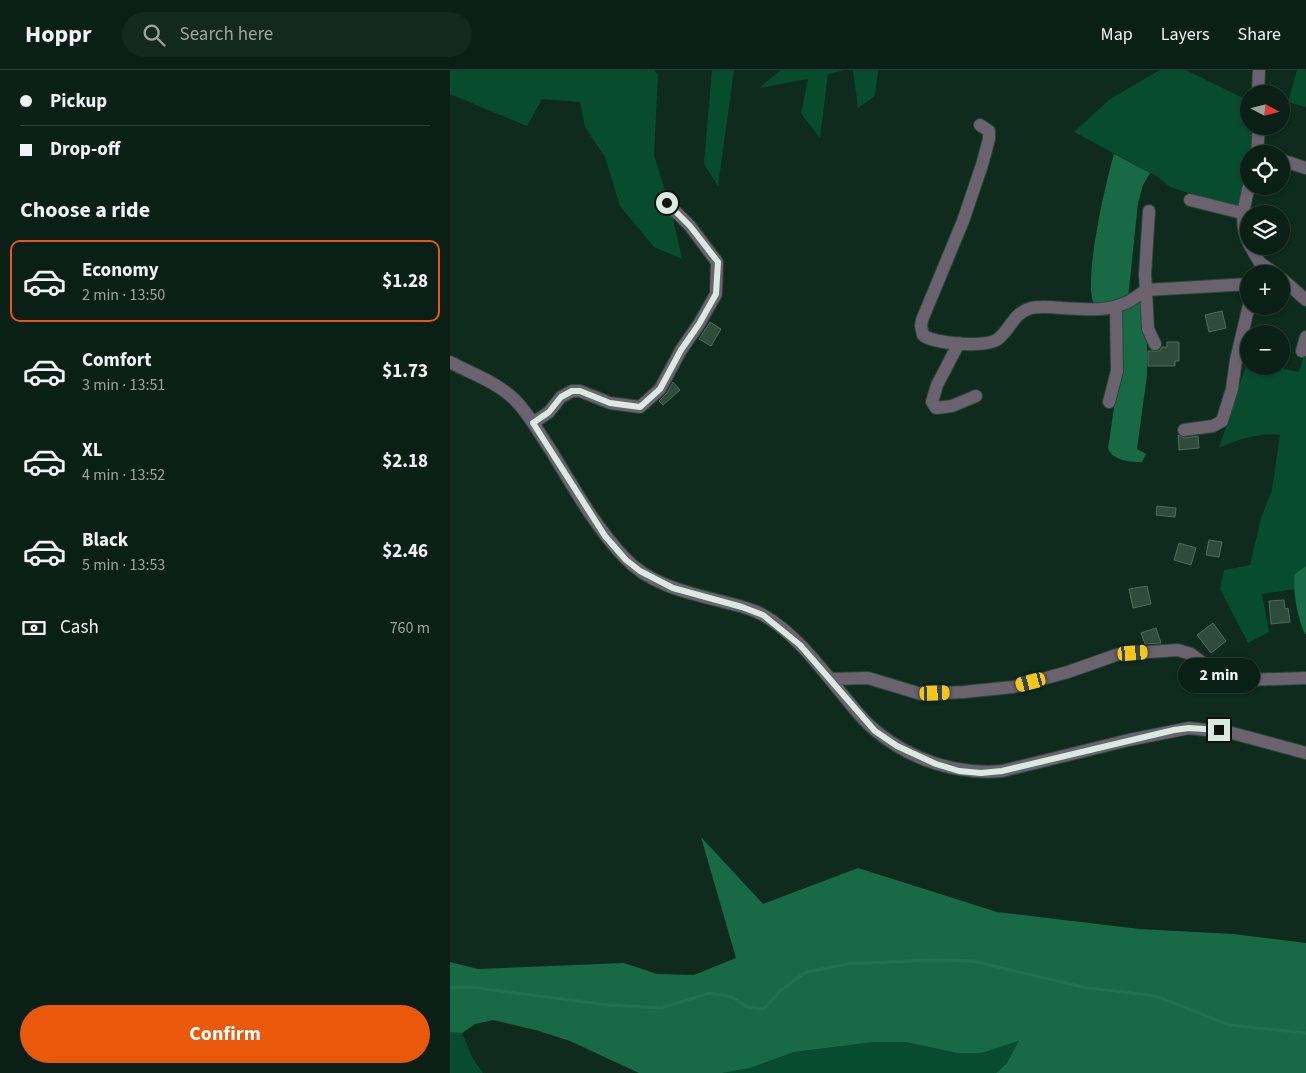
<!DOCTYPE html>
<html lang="en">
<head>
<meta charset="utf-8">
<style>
  body { margin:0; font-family:"Source Sans 3",sans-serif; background:#13281f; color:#f1f3f6; height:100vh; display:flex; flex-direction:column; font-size:19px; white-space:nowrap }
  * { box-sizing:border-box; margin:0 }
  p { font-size:16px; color:#99a3a1 }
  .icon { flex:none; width:28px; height:28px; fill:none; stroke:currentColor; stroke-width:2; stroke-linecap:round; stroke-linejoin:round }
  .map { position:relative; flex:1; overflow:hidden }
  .sheet { display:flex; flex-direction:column; background:#0a2016; width:450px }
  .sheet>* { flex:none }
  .top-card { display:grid; align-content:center; height:110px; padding:0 20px; background:#0a2016 }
  .needle { width:32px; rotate:97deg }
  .fabs { position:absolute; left:790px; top:15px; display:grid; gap:10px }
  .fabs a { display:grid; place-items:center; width:50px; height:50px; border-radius:50%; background:#0a2016; box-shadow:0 1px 4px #0004,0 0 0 1px #2a3e35; font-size:25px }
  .end { position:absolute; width:22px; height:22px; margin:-11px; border:6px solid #d9eae0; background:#111; box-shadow:0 0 0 2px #111 }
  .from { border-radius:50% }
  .bubble { position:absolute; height:35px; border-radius:18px; background:#0a2016; box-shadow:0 1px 4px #0004,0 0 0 1px #2a3e35; font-size:16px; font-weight:700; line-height:35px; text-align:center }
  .car { position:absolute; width:15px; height:30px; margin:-15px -8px; border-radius:6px; box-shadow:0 0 4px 1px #0007; background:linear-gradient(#f5c518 24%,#345 0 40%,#f5c518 0 76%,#345 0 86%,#f5c518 0) }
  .top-card b { display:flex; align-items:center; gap:18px; height:48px; font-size:19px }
  .top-card b+b { border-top:1px solid #2a3e35 }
  .top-card i { width:12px; height:12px; background:#f1f3f6 }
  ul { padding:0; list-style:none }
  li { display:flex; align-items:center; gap:15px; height:82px; margin:0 10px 8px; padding:0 10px; border:2px solid transparent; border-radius:10px }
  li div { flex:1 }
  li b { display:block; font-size:19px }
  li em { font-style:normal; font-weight:700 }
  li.on { border-color:#ea580c }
  li>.icon { width:45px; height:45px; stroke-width:1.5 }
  h2 { padding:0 20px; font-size:22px; line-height:60px }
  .pay { display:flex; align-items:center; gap:12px; height:55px; padding:0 20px; font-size:19px }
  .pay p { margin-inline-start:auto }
  .primary-button { display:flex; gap:10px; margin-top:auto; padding:10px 20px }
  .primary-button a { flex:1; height:58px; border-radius:30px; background:#ea580c; color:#fff; font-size:20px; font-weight:700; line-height:58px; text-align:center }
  header { display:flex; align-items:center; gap:30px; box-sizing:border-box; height:70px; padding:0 25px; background:#0a2016; border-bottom:1px solid #2a3e35 }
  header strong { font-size:24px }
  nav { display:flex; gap:28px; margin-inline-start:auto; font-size:18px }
  .search { width:350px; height:45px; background:#13281f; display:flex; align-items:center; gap:12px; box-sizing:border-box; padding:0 18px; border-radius:28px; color:#99a3a1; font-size:19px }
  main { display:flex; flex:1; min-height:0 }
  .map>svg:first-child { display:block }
</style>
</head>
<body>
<header>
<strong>Hoppr</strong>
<div class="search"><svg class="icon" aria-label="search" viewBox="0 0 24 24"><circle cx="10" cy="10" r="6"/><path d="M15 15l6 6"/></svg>Search here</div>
<nav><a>Map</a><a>Layers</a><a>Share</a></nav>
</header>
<main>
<section class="sheet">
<div class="top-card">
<b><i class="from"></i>Pickup</b>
<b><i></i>Drop-off</b>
</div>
<h2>Choose a ride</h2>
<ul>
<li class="on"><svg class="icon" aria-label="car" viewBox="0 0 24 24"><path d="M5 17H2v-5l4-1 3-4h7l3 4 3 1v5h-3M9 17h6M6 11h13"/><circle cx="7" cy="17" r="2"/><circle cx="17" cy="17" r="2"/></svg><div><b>Economy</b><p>2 min · 13:50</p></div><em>$1.28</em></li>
<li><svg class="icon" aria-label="car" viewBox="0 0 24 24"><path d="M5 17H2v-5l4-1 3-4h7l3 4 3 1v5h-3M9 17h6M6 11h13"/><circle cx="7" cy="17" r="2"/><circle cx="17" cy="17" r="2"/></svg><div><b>Comfort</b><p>3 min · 13:51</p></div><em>$1.73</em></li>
<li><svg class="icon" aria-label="car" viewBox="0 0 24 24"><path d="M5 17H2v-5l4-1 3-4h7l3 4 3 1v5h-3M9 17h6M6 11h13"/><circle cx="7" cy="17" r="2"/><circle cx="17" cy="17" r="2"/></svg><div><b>XL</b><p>4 min · 13:52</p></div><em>$2.18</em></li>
<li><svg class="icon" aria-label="car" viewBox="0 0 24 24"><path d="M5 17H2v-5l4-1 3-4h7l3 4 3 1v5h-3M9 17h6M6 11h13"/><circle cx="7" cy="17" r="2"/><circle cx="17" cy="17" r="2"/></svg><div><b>Black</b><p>5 min · 13:53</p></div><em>$2.46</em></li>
</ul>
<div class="pay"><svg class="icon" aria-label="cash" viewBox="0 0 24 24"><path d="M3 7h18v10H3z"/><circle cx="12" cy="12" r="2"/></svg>Cash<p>760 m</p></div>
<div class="primary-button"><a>Confirm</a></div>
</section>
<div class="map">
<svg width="856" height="1003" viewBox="0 0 856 1003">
  <rect width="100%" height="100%" fill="#0e2b1d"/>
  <!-- green -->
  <path fill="#084c30" d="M 0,0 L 204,0 L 208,5 L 204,85 L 221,140 L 232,189 L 204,177 L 170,136 L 155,87 L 135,57 L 130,32 L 92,29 L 77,56 L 0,24 Z
    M 262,0 L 284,0 L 268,116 L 254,94 Z
    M 331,0 L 394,0 L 378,4 L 370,68 L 351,43 L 358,9 L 309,18 Z
    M 403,0 L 428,0 L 425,26 L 408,38 Z
    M 710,0 L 736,0 L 799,31 L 799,56 L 805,56 L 802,84 L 799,84 L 799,101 L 788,139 L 720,117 L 708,107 L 624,62 L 660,29 Z
    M 847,0 L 856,0 L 856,37 L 838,32 Z
    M 856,278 L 856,496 C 847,503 842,507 845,519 L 812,524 L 819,562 L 798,573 L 770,519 L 774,500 L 800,495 L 811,448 L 822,420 L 830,365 C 811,362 786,370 769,378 L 797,292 L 799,293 L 799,296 L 817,296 L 849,302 Z
    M 0,962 L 12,963 L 22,987 L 33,1003 L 0,1003 Z
    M 570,971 L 557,993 L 546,1003 L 272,1003 L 300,998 L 344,982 L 425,972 L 456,972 L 477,975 L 553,976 Z"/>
  <!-- forest -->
  <path fill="#186a46" d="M 664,84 L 700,103 L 693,115 L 688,133 L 678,228 L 645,235 C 631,218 657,107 664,84 Z
    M 693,226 L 697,267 L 697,305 L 687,379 L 696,384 L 692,392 C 680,392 664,391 658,379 L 665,331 L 670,244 L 674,239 Z
    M 856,496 L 856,565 C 848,553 842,517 845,504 Z
    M 251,767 L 313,834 L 408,798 L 547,842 L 689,859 L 783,864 L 856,873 L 856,1003 L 546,1003 L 557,993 L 569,971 L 531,983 L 508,983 L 456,972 L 425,972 L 344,982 L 300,998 L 272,1003 L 189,1003 L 120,971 L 89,961 L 43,950 L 25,954 L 12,963 L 0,962 L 0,892 L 28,899 L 174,893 L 207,904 L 244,905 L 286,888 Z"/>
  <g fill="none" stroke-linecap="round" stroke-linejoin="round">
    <!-- stream -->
    <path stroke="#22714d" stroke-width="3" d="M 0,918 L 20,917 L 159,935 L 211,938 L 260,923 L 282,927 L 297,937 L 314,939 L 330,921 L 356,902 L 398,894 L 480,890 L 523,891 L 632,917 L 706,926 L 779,955 L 856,963"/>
  </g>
  <!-- building -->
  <path fill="#2e4b3c" stroke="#4e6c5b" d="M 772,241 L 776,258 L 759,262 L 755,245 Z
    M 260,252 L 271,259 L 261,276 L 249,269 Z
    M 717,272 L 729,272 L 729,291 L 725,291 L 725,296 L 698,296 L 698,281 L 710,281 L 712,277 L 717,277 Z
    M 223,312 L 230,320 L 213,335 L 209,331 L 217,323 Z
    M 728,365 L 735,368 L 748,366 L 749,378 L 729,380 Z
    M 707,436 L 726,438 L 725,447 L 706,445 Z
    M 759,470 L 772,472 L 769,487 L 756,485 Z
    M 729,473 L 746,478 L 741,495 L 724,490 Z
    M 697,516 L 701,534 L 683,538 L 679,519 Z
    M 834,530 L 835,539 L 838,538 L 840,552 L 821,554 L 819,531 Z
    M 763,553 L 776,571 L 761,583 L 747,565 Z
    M 706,558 L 711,573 L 695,574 L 691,563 Z"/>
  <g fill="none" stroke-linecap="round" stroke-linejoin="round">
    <!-- minor casing -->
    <g stroke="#2a4638" stroke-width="14">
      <path id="minor" d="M 808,24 L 809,0
        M 530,55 L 539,61 L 539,69 L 532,95 L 513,151 L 472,250 L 471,256 L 473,265 C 484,274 536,278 548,269 C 561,259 563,243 581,238 C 591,236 602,237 612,238 C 632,239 654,242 673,234 C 682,231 688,225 696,220 L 698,259 L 705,274
        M 807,84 L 809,56
        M 831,90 L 856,98
        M 740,130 L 792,143
        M 699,141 L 695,205 L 696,220 L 799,214
        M 799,174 C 789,153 794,137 799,116
        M 800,176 L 810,193 L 826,204
        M 831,208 L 856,230
        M 509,273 L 487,315 L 482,332 L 486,338 L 502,336 L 526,326
        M 852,281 L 856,267
        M 0,292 C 22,304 47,312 65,330 C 78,343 88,361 98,376 C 122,414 144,456 175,488 C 200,515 239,523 274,532 C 286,535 301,538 313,545 C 345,563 370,597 393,625 C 403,637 413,651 426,661 C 461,690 507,705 552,701 L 679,670 L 739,658 L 782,663 L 856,683
        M 659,332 L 667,301 L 666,237
        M 83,353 L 99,342 L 111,327 L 122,321 L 130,321 L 160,333 L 190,337 L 210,319 L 231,280 L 249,254 L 266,224 L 267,192 L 240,156 L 217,133
        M 734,360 L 763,356 L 772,351 L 782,319 L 786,290 L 799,235
        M 380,609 L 418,608 L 471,624 L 514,622 L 563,617 L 618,602 L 669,584 L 728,580 L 741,584 L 757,596 L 777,606 L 794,610 L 856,608"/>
    </g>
    <!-- minor -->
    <use href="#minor" stroke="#6a626c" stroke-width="12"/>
  </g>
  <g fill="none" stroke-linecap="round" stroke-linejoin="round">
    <!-- route -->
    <path stroke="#d9eae0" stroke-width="6" d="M 217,133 L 240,156 L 268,192 L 266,224 L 249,254 L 231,280 L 210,319 L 190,337 L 160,333 L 130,321 L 122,321 L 111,327 L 99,342 L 83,353 L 155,466 L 176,490 L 190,501 L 223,518 L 292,537 L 313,545 L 350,575 L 425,661 L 447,676 L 486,694 L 509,701 L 531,703 L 552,701 L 724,660 L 739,658 L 769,660"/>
  </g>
</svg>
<div class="fabs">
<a><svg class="needle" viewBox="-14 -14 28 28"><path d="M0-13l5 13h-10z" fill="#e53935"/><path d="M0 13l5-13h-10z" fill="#99a3a1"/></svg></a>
<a><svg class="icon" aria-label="locate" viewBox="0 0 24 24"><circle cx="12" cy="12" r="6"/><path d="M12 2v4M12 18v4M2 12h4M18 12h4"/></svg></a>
<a><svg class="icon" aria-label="layers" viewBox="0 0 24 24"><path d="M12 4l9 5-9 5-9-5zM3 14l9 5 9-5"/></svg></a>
<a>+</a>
<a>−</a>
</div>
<i class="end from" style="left:217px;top:133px"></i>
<i class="end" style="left:769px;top:660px"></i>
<div class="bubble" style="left:728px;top:588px;width:82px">2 min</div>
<i class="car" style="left:683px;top:583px;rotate:86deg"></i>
<i class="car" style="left:581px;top:612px;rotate:255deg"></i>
<i class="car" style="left:485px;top:623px;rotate:88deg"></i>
</div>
</main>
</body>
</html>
